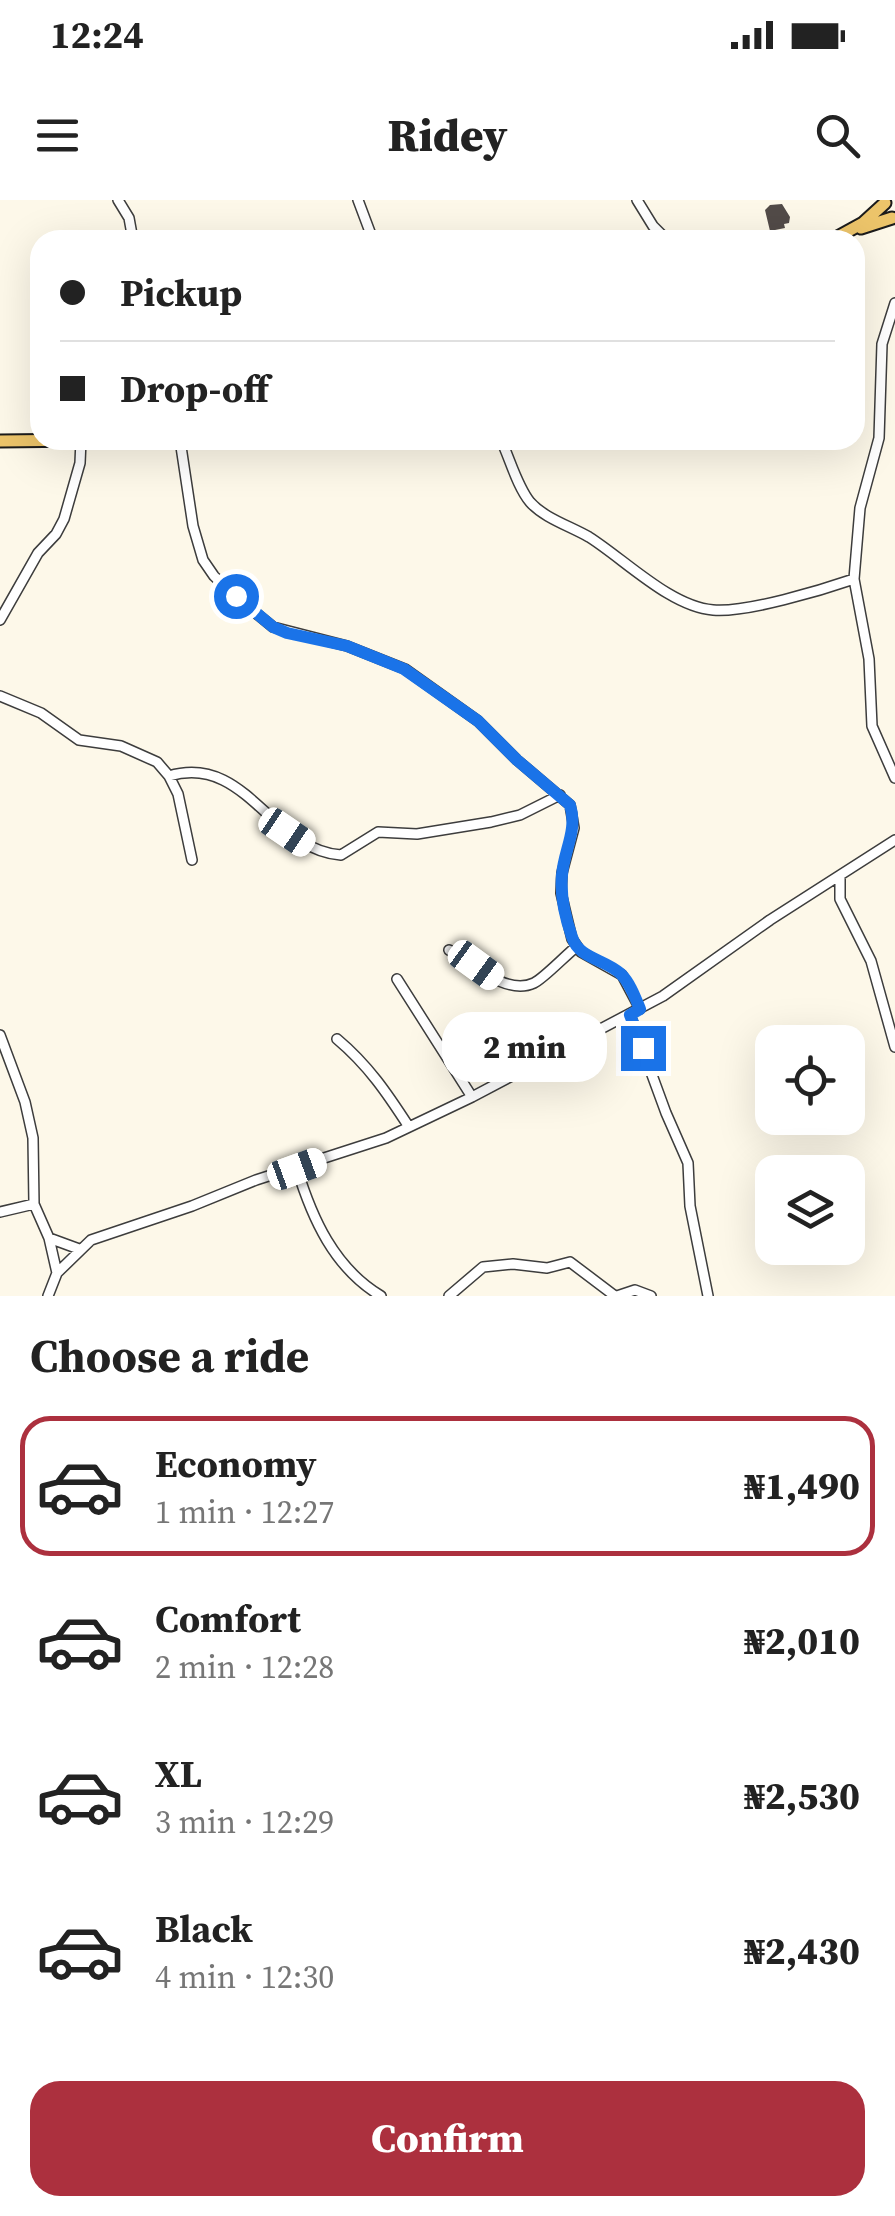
<!DOCTYPE html>
<html lang="en">
<head>
<meta charset="utf-8">
<style>
  body { margin:0; font-family:"Source Serif 4",serif; background:#f6f6f6; color:#222; height:100vh; display:flex; flex-direction:column; font-size:38px; white-space:nowrap }
  * { box-sizing:border-box; margin:0 }
  p { font-size:32px; color:#767676 }
  .icon { flex:none; width:55px; height:55px; fill:none; stroke:currentColor; stroke-width:2; stroke-linecap:round; stroke-linejoin:round }
  .map { position:relative; height:1096px; overflow:hidden }
  .side { display:flex; flex-direction:column; background:#fff; flex:1 }
  .side>* { flex:none }
  .top-card { position:absolute; left:30px; top:30px; width:835px; height:220px; border-radius:30px; box-shadow:0 10px 40px #0002; display:grid; align-content:center; height:220px; padding:0 30px; background:#fff }
  .tools { position:absolute; left:755px; top:825px; display:grid; gap:20px }
  .tools a { display:grid; place-items:center; width:110px; height:110px; border-radius:20px; background:#fff; box-shadow:0 10px 40px #0002; font-size:50px }
  .end { position:absolute; width:45px; height:45px; margin:-22px; border:12px solid #1a73e8; background:#fff; box-shadow:0 0 0 5px #fff }
  .from { border-radius:50% }
  .bubble { position:absolute; height:70px; border-radius:30px; background:#fff; box-shadow:0 10px 40px #0002; font-size:32px; font-weight:800; line-height:70px; text-align:center }
  .car { position:absolute; width:30px; height:60px; margin:-30px -15px; border-radius:12px; box-shadow:0 0 8px 2px #0007; background:linear-gradient(#fff 24%,#345 0 40%,#fff 0 76%,#345 0 86%,#fff 0) }
  .top-card b { display:flex; align-items:center; gap:35px; height:95px; font-size:38px }
  .top-card b+b { border-top:2px solid #e0e0e0 }
  .top-card i { width:25px; height:25px; background:#222 }
  ul { padding:0; list-style:none }
  li { display:flex; align-items:center; gap:30px; height:140px; margin:0 20px 15px; padding:0 10px; border:5px solid transparent; border-radius:30px }
  li div { flex:1 }
  li b { display:block; font-size:38px }
  li em { font-style:normal; font-weight:800 }
  li.active { border-color:#ac303e }
  li>.icon { width:90px; height:90px; stroke-width:1.5 }
  h2 { padding:0 30px; font-size:45px; line-height:120px }
  .primary-button { display:flex; gap:20px; margin-top:auto; padding:20px 30px }
  .primary-button a { flex:1; height:115px; border-radius:30px; background:#ac303e; color:#fff; font-size:40px; font-weight:800; line-height:115px; text-align:center }
  .status { display:flex; justify-content:space-between; align-items:center; height:70px; padding:0 50px; background:#fff; direction:ltr }
  .status svg { height:28px; fill:currentColor }
  header { display:flex; justify-content:space-between; align-items:center; height:130px; padding:0 30px; background:#fff; font-size:45px; font-weight:800 }
  .map>svg:first-child { display:block }
</style>
</head>
<body>
<div class="status"><b>12:24</b><svg viewBox="0 0 49 12"><path d="M0 12V9h3v3zM5 12V6h3v6zM10 12V3h3v9zM15 12V0h3v12zM26 1h20v11H26zM47 4h2v5h-2z"/></svg></div>
<header><svg class="icon" aria-label="menu" viewBox="0 0 24 24"><path d="M4 6h16M4 12h16M4 18h16"/></svg>Ridey<svg class="icon" aria-label="search" viewBox="0 0 24 24"><circle cx="10" cy="10" r="6"/><path d="M15 15l6 6"/></svg></header>
<div class="map">
<svg width="895" height="1096" viewBox="0 0 895 1096">
  <rect width="100%" height="100%" fill="#fdf8e9"/>
  <!-- building -->
  <path fill="#524b48" d="M 782,4 L 790,17 L 789,23 L 784,24 L 785,28 L 770,31 L 765,10 L 770,5 Z"/>
  <g fill="none" stroke-linecap="round" stroke-linejoin="round">
    <!-- minor casing -->
    <g stroke="#3d3d3d" stroke-width="12">
      <path id="minor" d="M 118,0 L 129,18 L 133,40
        M 358,0 L 373,40
        M 637,0 L 653,26 L 667,40
        M 895,103 L 882,144 L 879,238 L 860,308 L 854,379 L 869,459 L 872,526 L 895,578
        M 180,240 L 193,326 L 203,360 L 214,376 L 236,397 L 273,427 L 347,446 L 405,469 L 478,521 L 517,560 L 570,605 L 574,628 L 562,673 L 561,693 L 572,739 L 581,752 L 622,775 L 640,809
        M 501,240 C 510,259 517,286 530,302 C 544,318 570,326 589,337 C 624,359 671,407 713,410 C 746,413 822,390 854,379
        M 0,420 L 38,353 L 56,334 L 64,319 L 80,263 L 81,240
        M 0,496 L 41,513 L 79,540 L 121,546 L 157,562 L 169,576 L 178,594 L 192,660
        M 169,576 C 246,553 271,650 341,655 L 378,632 L 417,634 L 491,622 L 520,615 L 560,595
        M 840,676 L 840,699 L 871,761 L 895,847
        M 449,750 C 472,763 506,796 534,783 C 543,779 565,756 576,747
        M 397,779 L 472,897
        M 630,815 L 666,913 L 688,963 L 690,1006 L 708,1096
        M 0,835 L 25,902 L 33,938 L 34,1004 L 49,1038 L 57,1073
        M 337,839 C 368,865 387,893 409,927
        M 297,969 C 312,1018 334,1068 381,1096
        M 0,1012 L 34,1004
        M 49,1038 L 79,1049
        M 48,1096 L 57,1073 L 91,1040 L 192,1006 L 256,980 L 386,938 L 472,897 L 663,796 L 770,720 L 895,640
        M 449,1096 L 483,1067 L 513,1064 L 547,1068 L 570,1062 L 615,1096
        M 617,1096 L 635,1090 L 651,1096"/>
    </g>
    <!-- major casing -->
    <g stroke="#1b1b1b" stroke-width="15">
      <path id="major" d="M 861,28 L 892,18
        M 832,40 L 863,23 L 885,3
        M 0,241 L 87,240"/>
    </g>
    <!-- minor -->
    <use href="#minor" stroke="#fff" stroke-width="9"/>
    <!-- major -->
    <use href="#major" stroke="#ecc46a" stroke-width="11"/>
  </g>
  <g fill="none" stroke-linecap="round" stroke-linejoin="round">
    <!-- route -->
    <path stroke="#1a73e8" stroke-width="12" d="M 236,396 L 273,427 L 287,433 L 347,446 L 404,469 L 478,521 L 517,560 L 570,605 C 578,630 564,650 562,675 C 560,696 565,717 572,737 C 579,759 605,759 621,774 C 630,783 635,797 640,809 L 630,815 L 643,848"/>
  </g>
</svg>
<div class="tools">
<a><svg class="icon" aria-label="locate" viewBox="0 0 24 24"><circle cx="12" cy="12" r="6"/><path d="M12 2v4M12 18v4M2 12h4M18 12h4"/></svg></a>
<a><svg class="icon" aria-label="layers" viewBox="0 0 24 24"><path d="M12 4l9 5-9 5-9-5zM3 14l9 5 9-5"/></svg></a>
</div>
<i class="end from" style="left:236px;top:396px"></i>
<i class="end" style="left:643px;top:848px"></i>
<div class="bubble" style="left:442px;top:812px;width:165px">2 min</div>
<i class="car" style="left:287px;top:632px;rotate:124deg"></i>
<i class="car" style="left:476px;top:765px;rotate:126deg"></i>
<i class="car" style="left:297px;top:969px;rotate:70deg"></i>
<div class="top-card">
<b><i class="from"></i>Pickup</b>
<b><i></i>Drop-off</b>
</div>
</div>
<section class="side">
<h2>Choose a ride</h2>
<ul>
<li class="active"><svg class="icon" aria-label="car" viewBox="0 0 24 24"><path d="M5 17H2v-5l4-1 3-4h7l3 4 3 1v5h-3M9 17h6M6 11h13"/><circle cx="7" cy="17" r="2"/><circle cx="17" cy="17" r="2"/></svg><div><b>Economy</b><p>1 min · 12:27</p></div><em>₦1,490</em></li>
<li><svg class="icon" aria-label="car" viewBox="0 0 24 24"><path d="M5 17H2v-5l4-1 3-4h7l3 4 3 1v5h-3M9 17h6M6 11h13"/><circle cx="7" cy="17" r="2"/><circle cx="17" cy="17" r="2"/></svg><div><b>Comfort</b><p>2 min · 12:28</p></div><em>₦2,010</em></li>
<li><svg class="icon" aria-label="car" viewBox="0 0 24 24"><path d="M5 17H2v-5l4-1 3-4h7l3 4 3 1v5h-3M9 17h6M6 11h13"/><circle cx="7" cy="17" r="2"/><circle cx="17" cy="17" r="2"/></svg><div><b>XL</b><p>3 min · 12:29</p></div><em>₦2,530</em></li>
<li><svg class="icon" aria-label="car" viewBox="0 0 24 24"><path d="M5 17H2v-5l4-1 3-4h7l3 4 3 1v5h-3M9 17h6M6 11h13"/><circle cx="7" cy="17" r="2"/><circle cx="17" cy="17" r="2"/></svg><div><b>Black</b><p>4 min · 12:30</p></div><em>₦2,430</em></li>
</ul>
<div class="primary-button"><a>Confirm</a></div>
</section>
</body>
</html>
